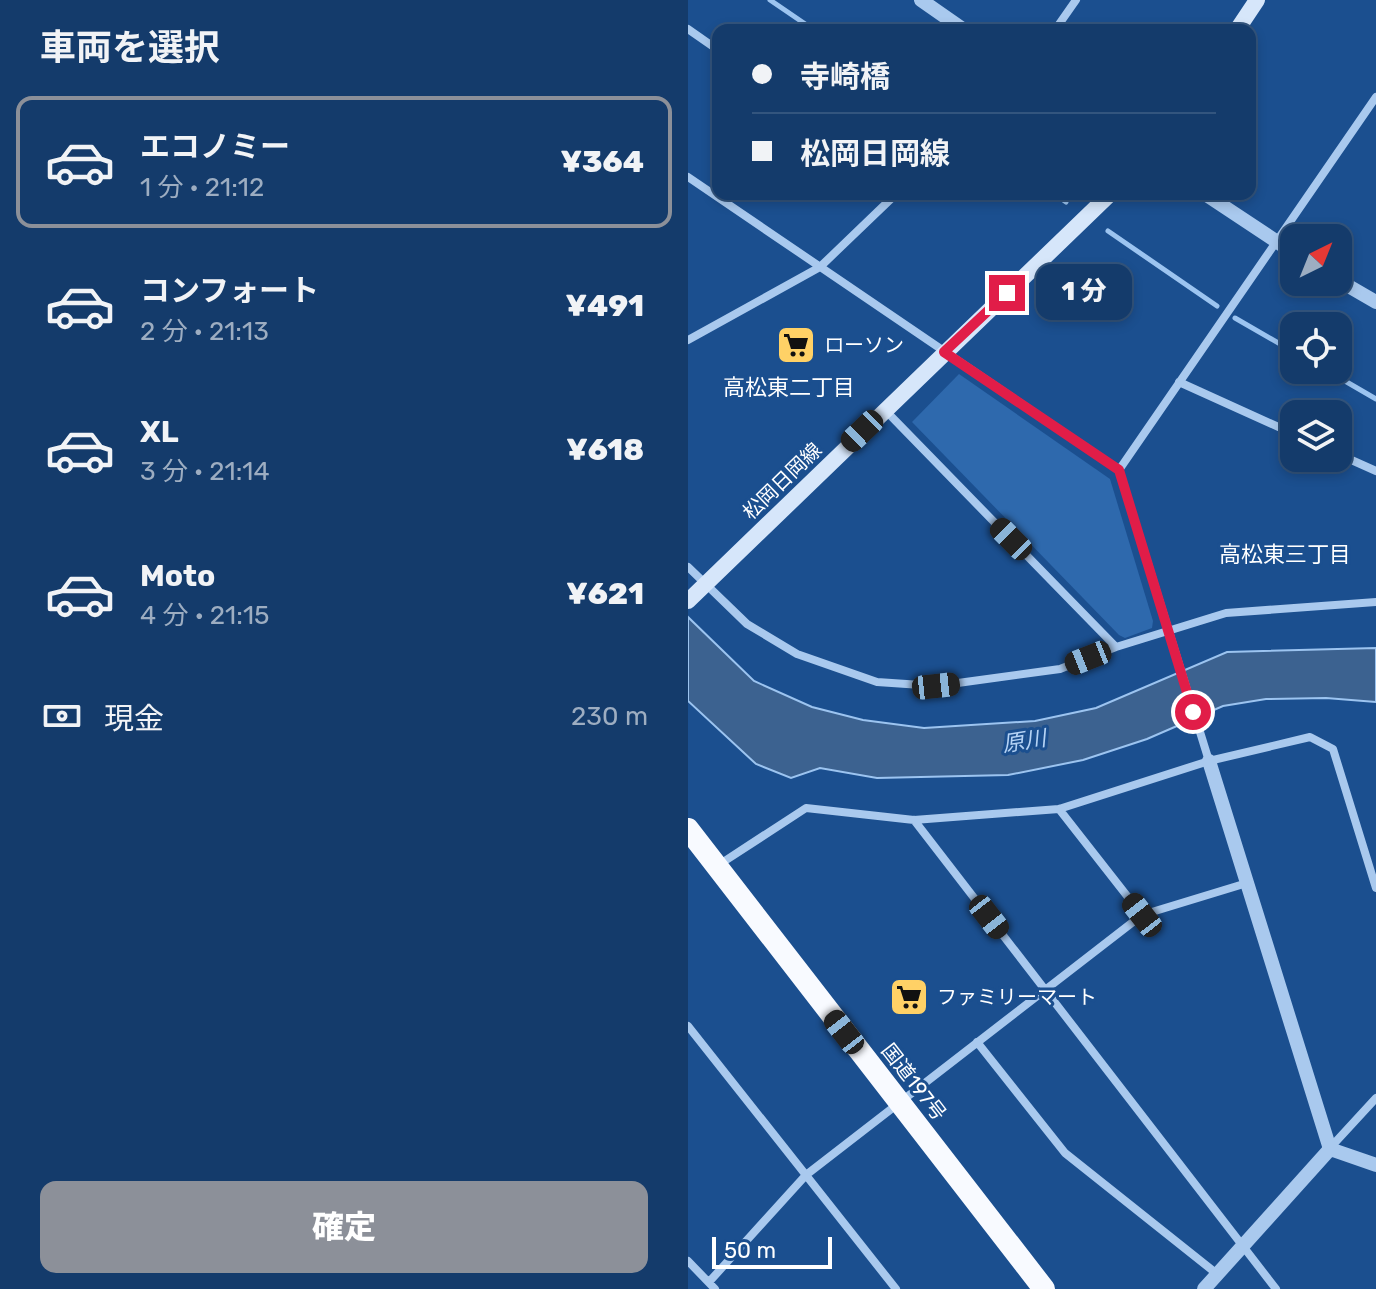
<!DOCTYPE html>
<html lang="ja">
<head>
<meta charset="utf-8">
<style>
  body { margin:0; font-family:Rubik,"Noto Sans JP",sans-serif; background:#1d4271; color:#f1f3f6; height:100vh; display:flex; flex-direction:column; font-size:30px; white-space:nowrap }
  * { box-sizing:border-box; margin:0 }
  p { font-size:26px; color:#9dadc1 }
  .icon { flex:none; width:44px; height:44px; fill:none; stroke:currentColor; stroke-width:2; stroke-linecap:round; stroke-linejoin:round }
  .map { position:relative; flex:1; overflow:hidden }
  .drawer { display:flex; flex-direction:column; background:#143b6b; width:688px }
  .drawer>* { flex:none }
  .top-card { position:absolute; left:24px; top:24px; width:544px; height:176px; border-radius:16px; box-shadow:0 4px 12px #0003,0 0 0 2px #33557e; display:grid; align-content:center; height:176px; padding:0 40px; background:#143b6b }
  .needle { width:52px; rotate:43deg }
  .tools { position:absolute; left:592px; top:224px; display:grid; gap:16px }
  .tools a { display:grid; place-items:center; width:72px; height:72px; border-radius:16px; background:#143b6b; box-shadow:0 4px 12px #0003,0 0 0 2px #33557e; font-size:40px }
  .scale { position:absolute; left:24px; bottom:20px; width:120px; box-sizing:border-box; padding-left:8px; border:4px solid #fff; border-top:0; font-size:22px; line-height:28px; white-space:nowrap; color:#fff; -webkit-text-stroke:6px #1b4f8f; paint-order:stroke }
  .end { position:absolute; width:36px; height:36px; margin:-18px; border:10px solid #e11d48; background:#fff; box-shadow:0 0 0 4px #fff }
  .from { border-radius:50% }
  .bubble { position:absolute; height:56px; border-radius:16px; background:#143b6b; box-shadow:0 4px 12px #0003,0 0 0 2px #33557e; font-size:26px; font-weight:800; line-height:56px; text-align:center }
  .car { position:absolute; width:24px; height:48px; margin:-24px -12px; border-radius:10px; box-shadow:0 0 6px 2px #0007; background:linear-gradient(#222 24%,#8ab4d8 0 40%,#222 0 76%,#8ab4d8 0 86%,#222 0) }
  .top-card b { display:flex; align-items:center; gap:28px; height:76px; font-size:30px }
  .top-card b+b { border-top:2px solid #33557e }
  .top-card i { width:20px; height:20px; background:#f1f3f6 }
  ul { padding:0; list-style:none }
  li { display:flex; align-items:center; gap:24px; height:132px; margin:0 16px 12px; padding:0 24px; border:4px solid transparent; border-radius:16px }
  li div { flex:1 }
  li b { display:block; font-size:30px }
  li em { font-style:normal; font-weight:800 }
  li.current { border-color:#8c9099 }
  li>.icon { width:72px; height:72px; stroke-width:1.5 }
  h2 { padding:0 40px; font-size:36px; line-height:96px }
  .pay { display:flex; align-items:center; gap:20px; height:88px; padding:0 40px; font-size:30px }
  .pay p { margin-inline-start:auto }
  .cta { display:flex; gap:16px; margin-top:auto; padding:16px 40px }
  .cta a { flex:1; height:92px; border-radius:16px; background:#8c9099; color:#fff; font-size:32px; font-weight:800; line-height:92px; text-align:center }
  main { display:flex; flex:1; min-height:0 }
  .map>svg:first-child { display:block }
</style>
</head>
<body>
<main>
<section class="drawer">
<h2>車両を選択</h2>
<ul>
<li class="current"><svg class="icon" aria-label="car" viewBox="0 0 24 24"><path d="M5 17H2v-5l4-1 3-4h7l3 4 3 1v5h-3M9 17h6M6 11h13"/><circle cx="7" cy="17" r="2"/><circle cx="17" cy="17" r="2"/></svg><div><b>エコノミー</b><p>1 分 · 21:12</p></div><em>¥364</em></li>
<li><svg class="icon" aria-label="car" viewBox="0 0 24 24"><path d="M5 17H2v-5l4-1 3-4h7l3 4 3 1v5h-3M9 17h6M6 11h13"/><circle cx="7" cy="17" r="2"/><circle cx="17" cy="17" r="2"/></svg><div><b>コンフォート</b><p>2 分 · 21:13</p></div><em>¥491</em></li>
<li><svg class="icon" aria-label="car" viewBox="0 0 24 24"><path d="M5 17H2v-5l4-1 3-4h7l3 4 3 1v5h-3M9 17h6M6 11h13"/><circle cx="7" cy="17" r="2"/><circle cx="17" cy="17" r="2"/></svg><div><b>XL</b><p>3 分 · 21:14</p></div><em>¥618</em></li>
<li><svg class="icon" aria-label="car" viewBox="0 0 24 24"><path d="M5 17H2v-5l4-1 3-4h7l3 4 3 1v5h-3M9 17h6M6 11h13"/><circle cx="7" cy="17" r="2"/><circle cx="17" cy="17" r="2"/></svg><div><b>Moto</b><p>4 分 · 21:15</p></div><em>¥621</em></li>
</ul>
<div class="pay"><svg class="icon" aria-label="cash" viewBox="0 0 24 24"><path d="M3 7h18v10H3z"/><circle cx="12" cy="12" r="2"/></svg>現金<p>230 m</p></div>
<div class="cta"><a>確定</a></div>
</section>
<div class="map">
<svg width="688" height="1289" viewBox="0 0 688 1289">
  <rect width="100%" height="100%" fill="#1b4f8f"/>
  <!-- green -->
  <path fill="#2e69ad" d="M 271,374 L 422,479 L 465,621 L 464,628 L 437,638 L 431,635 L 224,422 Z"/>
  <!-- water -->
  <path fill="#3c6290" stroke="#9cc4f0" stroke-width="2" d="M 0,617 L 66,681 L 124,707 L 175,720 L 236,728 L 347,721 L 408,708 L 539,652 L 688,648 L 688,702 L 638,698 L 578,699 L 535,706 L 459,739 L 395,760 L 320,775 L 189,778 L 132,768 L 103,778 L 68,764 L 0,701 Z"/>
  <g fill="none" stroke-linecap="round" stroke-linejoin="round">
    <!-- stream -->
    <path stroke="#9cc4f0" stroke-width="5" d="M 82,0 L 126,30
      M 367,194 L 378,202
      M 420,231 L 529,306
      M 547,318 L 606,352
      M 638,370 L 688,399"/>
    <!-- minor -->
    <path stroke="#a9c9ee" stroke-width="8" d="M 0,29 L 30,50
      M 367,30 L 388,0
      M 0,177 L 431,470 L 521,761
      M 0,340 L 132,267 L 208,194
      M 491,382 L 606,434
      M 197,410 L 428,647
      M 650,454 L 688,471
      M 431,470 L 688,97
      M 0,567 L 59,624 L 109,654 L 189,682 L 248,686 L 372,669 L 428,647 L 538,613 L 688,602
      M 371,809 L 454,915
      M 226,820 L 588,1289
      M 29,866 L 118,808 L 226,820 L 371,809 L 521,761 L 622,737 L 645,749 L 688,888
      M 0,1026 L 208,1289
      M 289,1042 L 377,1153 L 529,1274
      M 642,1148 L 688,1098
      M 0,1261 L 27,1289
      M 21,1282 L 118,1175 L 454,915 L 559,883"/>
    <!-- tertiary -->
    <path stroke="#a9c9ee" stroke-width="14" d="M 233,0 L 276,30
      M 517,194 L 606,253
      M 650,280 L 688,302
      M 521,761 L 642,1149
      M 642,1149 L 688,1165
      M 516,1289 L 642,1149"/>
    <!-- secondary -->
    <path stroke="#d6e6fa" stroke-width="16" d="M 549,30 L 569,0
      M 0,601 L 422,194"/>
    <!-- trunk -->
    <path stroke="#f8faff" stroke-width="22" d="M 0,829 L 356,1289"/>
  </g>
  <g fill="none" stroke-linecap="round" stroke-linejoin="round">
    <!-- route -->
    <path stroke="#e11d48" stroke-width="10" d="M 319,293 L 256,352 L 431,470 L 505,712"/>
  </g>
  <!-- icons -->
  <defs>
    <g id="supermarket-square" transform="scale(2)"><rect x="-9" y="-9" width="18" height="18" rx="4" fill="#ffd166" stroke="#1b4f8f"/><path d="M-6-5.5h2.5l.6 2H6L4.5 2H-2.5L-4.4-4H-6ZM-1.5 3.2a1.3 1.3 0 1 0 .1 0ZM3 3.2a1.3 1.3 0 1 0 .1 0Z" fill="#111"/></g>
  </defs>
  <g fill-rule="evenodd">
    <use href="#supermarket-square" x="108" y="345"/>
    <use href="#supermarket-square" x="221" y="997"/>
  </g>
  <g text-anchor="middle" dominant-baseline="central" stroke-width="6" stroke-linejoin="round" paint-order="stroke">
    <!-- poi labels -->
    <g font-size="20" fill="#fff" stroke="#1b4f8f" text-anchor="start">
      <text x="136" y="345">ローソン</text>
      <text x="249" y="997">ファミリーマート</text>
    </g>
    <!-- street labels -->
    <g font-size="20" fill="#fff" stroke="#1b4f8f">
      <text transform="translate(94 481) rotate(-44)">松岡日岡線</text>
      <text transform="translate(226 1082) rotate(52)">国道197号</text>
    </g>
    <!-- neighbourhood labels -->
    <g font-size="22" fill="#fff" stroke="#1b4f8f">
      <text x="101" y="387">高松東二丁目</text>
      <text x="597" y="554">高松東三丁目</text>
    </g>
    <!-- water labels -->
    <g font-size="22" font-style="italic" fill="#b5d3f5" stroke="#1b4f8f">
      <text transform="translate(336 741) rotate(-9)">原川</text>
    </g>
  </g>
</svg>
<div class="tools">
<a><svg class="needle" viewBox="-14 -14 28 28"><path d="M0-13l5 13h-10z" fill="#e53935"/><path d="M0 13l5-13h-10z" fill="#9dadc1"/></svg></a>
<a><svg class="icon" aria-label="locate" viewBox="0 0 24 24"><circle cx="12" cy="12" r="6"/><path d="M12 2v4M12 18v4M2 12h4M18 12h4"/></svg></a>
<a><svg class="icon" aria-label="layers" viewBox="0 0 24 24"><path d="M12 4l9 5-9 5-9-5zM3 14l9 5 9-5"/></svg></a>
</div>
<div class="scale">50 m</div>
<i class="end from" style="left:505px;top:712px"></i>
<i class="end" style="left:319px;top:293px"></i>
<div class="bubble" style="left:348px;top:264px;width:96px">1 分</div>
<i class="car" style="left:174px;top:431px;rotate:226deg"></i>
<i class="car" style="left:323px;top:539px;rotate:315deg"></i>
<i class="car" style="left:400px;top:658px;rotate:248deg"></i>
<i class="car" style="left:248px;top:686px;rotate:84deg"></i>
<i class="car" style="left:454px;top:915px;rotate:322deg"></i>
<i class="car" style="left:301px;top:917px;rotate:142deg"></i>
<i class="car" style="left:156px;top:1032px;rotate:322deg"></i>
<div class="top-card">
<b><i class="from"></i>寺崎橋</b>
<b><i></i>松岡日岡線</b>
</div>
</div>
</main>
</body>
</html>
